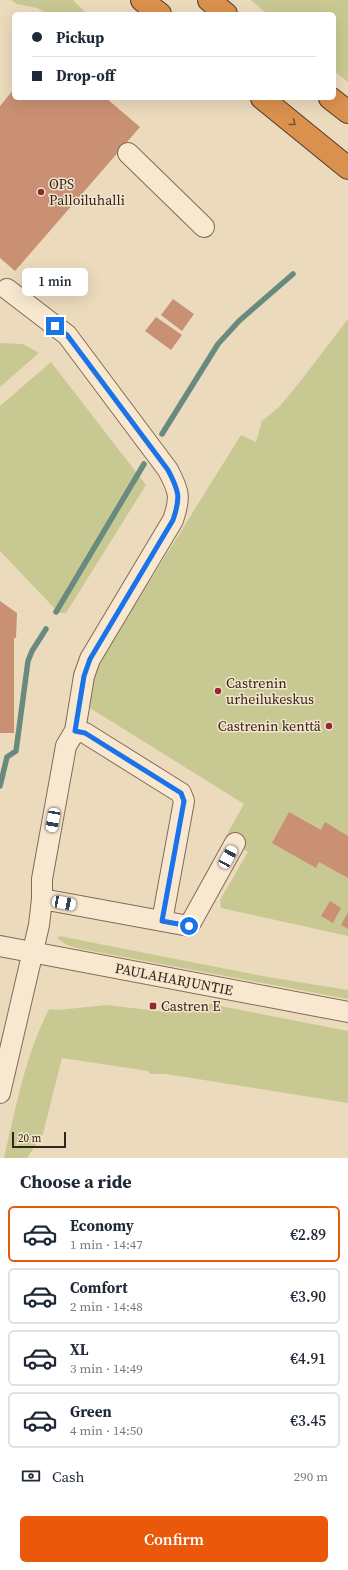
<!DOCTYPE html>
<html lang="en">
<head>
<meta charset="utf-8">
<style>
  body { margin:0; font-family:"Source Serif 4",serif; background:#f2f2f3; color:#1f2937; height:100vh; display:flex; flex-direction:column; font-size:15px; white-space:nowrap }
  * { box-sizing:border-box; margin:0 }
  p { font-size:13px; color:#747a83 }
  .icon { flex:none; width:22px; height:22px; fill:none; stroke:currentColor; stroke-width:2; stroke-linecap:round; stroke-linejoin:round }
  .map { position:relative; height:1158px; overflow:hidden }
  .sheet { display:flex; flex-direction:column; background:#fff; flex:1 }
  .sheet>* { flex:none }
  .top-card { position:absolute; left:12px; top:12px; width:324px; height:88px; border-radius:6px; box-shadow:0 4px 16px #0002; display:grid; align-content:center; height:88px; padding:0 20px; background:#fff }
  .scale { position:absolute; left:12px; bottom:10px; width:54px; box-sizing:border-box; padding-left:4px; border:2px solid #33251b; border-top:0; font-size:11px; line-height:14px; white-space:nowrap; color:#33251b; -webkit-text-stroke:3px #f4e5cd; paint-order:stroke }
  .end { position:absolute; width:18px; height:18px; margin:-9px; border:5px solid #1a73e8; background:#fff; box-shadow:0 0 0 2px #fff }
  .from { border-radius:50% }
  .bubble { position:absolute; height:28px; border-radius:6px; background:#fff; box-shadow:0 4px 16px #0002; font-size:13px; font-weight:600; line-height:28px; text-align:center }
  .car { position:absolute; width:12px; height:24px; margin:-12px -6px; border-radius:5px; box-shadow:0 0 3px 1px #0007; background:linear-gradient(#fff 24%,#345 0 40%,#fff 0 76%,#345 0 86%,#fff 0) }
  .top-card b { display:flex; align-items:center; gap:14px; height:38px; font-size:15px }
  .top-card b+b { border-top:1px solid #e0e1e3 }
  .top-card i { width:10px; height:10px; background:#1f2937 }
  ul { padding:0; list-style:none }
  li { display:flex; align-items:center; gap:12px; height:56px; margin:0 8px 6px; padding:0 12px; border:2px solid #e0e1e3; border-radius:6px }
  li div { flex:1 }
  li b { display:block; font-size:15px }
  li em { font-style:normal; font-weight:600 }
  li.selected { border-color:#ea580c }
  li>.icon { width:36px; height:36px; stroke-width:1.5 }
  h2 { padding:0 20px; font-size:18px; line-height:48px }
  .pay { display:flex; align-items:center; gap:10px; height:44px; padding:0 20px; font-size:15px }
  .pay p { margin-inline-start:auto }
  .primary-button { display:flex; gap:8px; margin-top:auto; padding:8px 20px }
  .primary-button a { flex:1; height:46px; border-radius:6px; background:#ea580c; color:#fff; font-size:16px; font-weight:600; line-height:46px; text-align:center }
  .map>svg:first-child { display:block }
</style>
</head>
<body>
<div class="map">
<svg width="348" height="1158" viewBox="0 0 348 1158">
  <rect width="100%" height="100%" fill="#ecdabd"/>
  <!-- green -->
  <path fill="#c8c992" d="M 11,0 L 73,0 L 87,14 L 48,14 L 37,8 L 17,4 Z
    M 251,0 L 348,0 L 348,82 L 334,71 L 334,14 L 267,14 Z
    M 348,319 L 348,936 L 221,908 L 220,900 L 248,852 L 226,836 L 244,804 L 85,705 L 90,677 L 241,435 L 256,442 L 262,421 L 279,407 L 299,383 Z
    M 0,343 L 23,344 L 39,353 L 0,387 Z
    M 51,362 L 146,485 L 66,613 L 59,613 L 0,551 L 0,406 Z
    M 59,936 L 268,977 L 348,990 L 348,999 L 76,948 L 67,945 L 58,939 Z
    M 166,1004 L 210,1004 L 348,1031 L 348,1103 L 166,1074 L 150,1074 L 148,1071 L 62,1058 L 43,1134 L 27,1158 L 4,1158 C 16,1108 25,1056 49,1009 L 58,1010 L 107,1005 L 165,1012 Z"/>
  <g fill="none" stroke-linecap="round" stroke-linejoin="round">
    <!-- stream -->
    <path stroke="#698b7f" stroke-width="5.5" d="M 162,434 L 218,344 L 239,321 L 293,274
      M 56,612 L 144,464
      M 0,786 L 7,757 L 16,751 L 28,661 L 32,651 L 46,629"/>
  </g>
  <!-- building -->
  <path fill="#ca9074" d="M 14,89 L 14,98 L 106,98 L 140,127 L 15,271 L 0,258 L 0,106 Z
    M 173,299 L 194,314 L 182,331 L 161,315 Z
    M 156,317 L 182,335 L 171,350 L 145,331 Z
    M 0,601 L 17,613 L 16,638 L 14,638 L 14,733 L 0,733 Z
    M 289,812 L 321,830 L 325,822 L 348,836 L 348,878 L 319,862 L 316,868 L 272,843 Z
    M 330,901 L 341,908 L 333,923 L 321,916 Z
    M 348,912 L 348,929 L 341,925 Z"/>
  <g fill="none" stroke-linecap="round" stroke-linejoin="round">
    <!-- minor casing -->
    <g stroke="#836b57" stroke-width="22">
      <path id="minor" d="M 128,153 L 204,227
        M 75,731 L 85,733 L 181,793 L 184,801 L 162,921
        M 42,899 L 189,926 L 235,843
        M 0,946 L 348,1012
        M 0,1093 L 39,925 L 42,899 L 42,879 L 66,746 L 75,731 L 84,676 L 90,659 L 173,520 C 181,497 179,491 168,470 L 67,335 L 7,289"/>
    </g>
    <!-- highway casing -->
    <g stroke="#513a2c" stroke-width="24">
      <path id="highway" d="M 142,0 L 160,14
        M 209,0 L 226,14
        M 262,98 L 348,168
        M 330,98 L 348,112"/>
    </g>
    <!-- minor -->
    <use href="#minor" stroke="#f8e8d0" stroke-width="20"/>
    <!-- highway -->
    <use href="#highway" stroke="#db914e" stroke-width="22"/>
  </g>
  <!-- one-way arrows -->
  <defs><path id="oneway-chevron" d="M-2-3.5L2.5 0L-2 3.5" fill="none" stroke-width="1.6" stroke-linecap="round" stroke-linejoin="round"/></defs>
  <use stroke="#76502f" href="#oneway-chevron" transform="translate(293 123) rotate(39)"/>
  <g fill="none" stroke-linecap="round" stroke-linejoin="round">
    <!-- route -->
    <path stroke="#1a73e8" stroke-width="5" d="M 55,326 L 67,335 L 168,470 C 179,491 181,497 173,520 L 90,659 L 84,676 L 75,731 L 85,733 L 181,793 L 184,801 L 162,921 L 189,926"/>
  </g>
  <!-- markers -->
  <g fill="#912932" stroke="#f4e5cd" stroke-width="1.5">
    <circle cx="41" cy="192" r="4"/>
    <circle cx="218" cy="691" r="4"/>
    <circle cx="329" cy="726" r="4"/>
    <rect x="149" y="1002" width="8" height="8" rx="2"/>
  </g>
  <g text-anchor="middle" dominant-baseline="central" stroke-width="3" stroke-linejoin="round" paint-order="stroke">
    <!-- poi labels -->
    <g font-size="14" fill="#33251b" stroke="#f4e5cd" text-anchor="start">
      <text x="49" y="184">OPS<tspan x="49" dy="16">Palloiluhalli</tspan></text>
      <text x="226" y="683">Castrenin<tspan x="226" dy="16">urheilukeskus</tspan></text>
      <text x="321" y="726" text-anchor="end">Castrenin kenttä</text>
      <text x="161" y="1006">Castren E</text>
    </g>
    <!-- street labels -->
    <g font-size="14" fill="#33251b" stroke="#f4e5cd">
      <text transform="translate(174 979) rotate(11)">PAULAHARJUNTIE</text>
    </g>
  </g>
</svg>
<div class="scale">20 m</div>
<i class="end from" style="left:189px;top:926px"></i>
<i class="end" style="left:55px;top:326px"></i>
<div class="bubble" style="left:22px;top:268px;width:66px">1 min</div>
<i class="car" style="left:53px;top:820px;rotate:190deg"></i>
<i class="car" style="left:228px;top:857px;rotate:29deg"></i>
<i class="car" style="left:64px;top:903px;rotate:101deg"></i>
<div class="top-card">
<b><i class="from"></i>Pickup</b>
<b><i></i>Drop-off</b>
</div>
</div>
<section class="sheet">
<h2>Choose a ride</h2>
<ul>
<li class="selected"><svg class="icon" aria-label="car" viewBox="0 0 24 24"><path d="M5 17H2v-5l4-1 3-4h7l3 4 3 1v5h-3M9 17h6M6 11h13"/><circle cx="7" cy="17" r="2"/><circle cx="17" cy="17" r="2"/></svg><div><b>Economy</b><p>1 min · 14:47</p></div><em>€2.89</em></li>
<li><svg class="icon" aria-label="car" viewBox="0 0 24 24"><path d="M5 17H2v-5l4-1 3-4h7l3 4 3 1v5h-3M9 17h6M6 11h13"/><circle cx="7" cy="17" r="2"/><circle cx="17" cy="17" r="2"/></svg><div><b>Comfort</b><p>2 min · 14:48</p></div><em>€3.90</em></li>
<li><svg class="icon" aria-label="car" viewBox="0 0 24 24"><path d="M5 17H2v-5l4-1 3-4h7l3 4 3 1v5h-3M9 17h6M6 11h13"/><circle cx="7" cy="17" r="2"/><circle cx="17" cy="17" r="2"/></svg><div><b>XL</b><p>3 min · 14:49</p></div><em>€4.91</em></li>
<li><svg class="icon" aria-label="car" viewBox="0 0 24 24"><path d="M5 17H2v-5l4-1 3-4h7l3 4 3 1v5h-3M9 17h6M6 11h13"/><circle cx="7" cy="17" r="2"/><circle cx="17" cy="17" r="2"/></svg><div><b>Green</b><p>4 min · 14:50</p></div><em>€3.45</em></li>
</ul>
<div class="pay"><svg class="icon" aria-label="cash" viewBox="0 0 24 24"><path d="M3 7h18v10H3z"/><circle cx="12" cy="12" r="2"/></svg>Cash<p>290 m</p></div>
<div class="primary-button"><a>Confirm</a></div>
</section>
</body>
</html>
